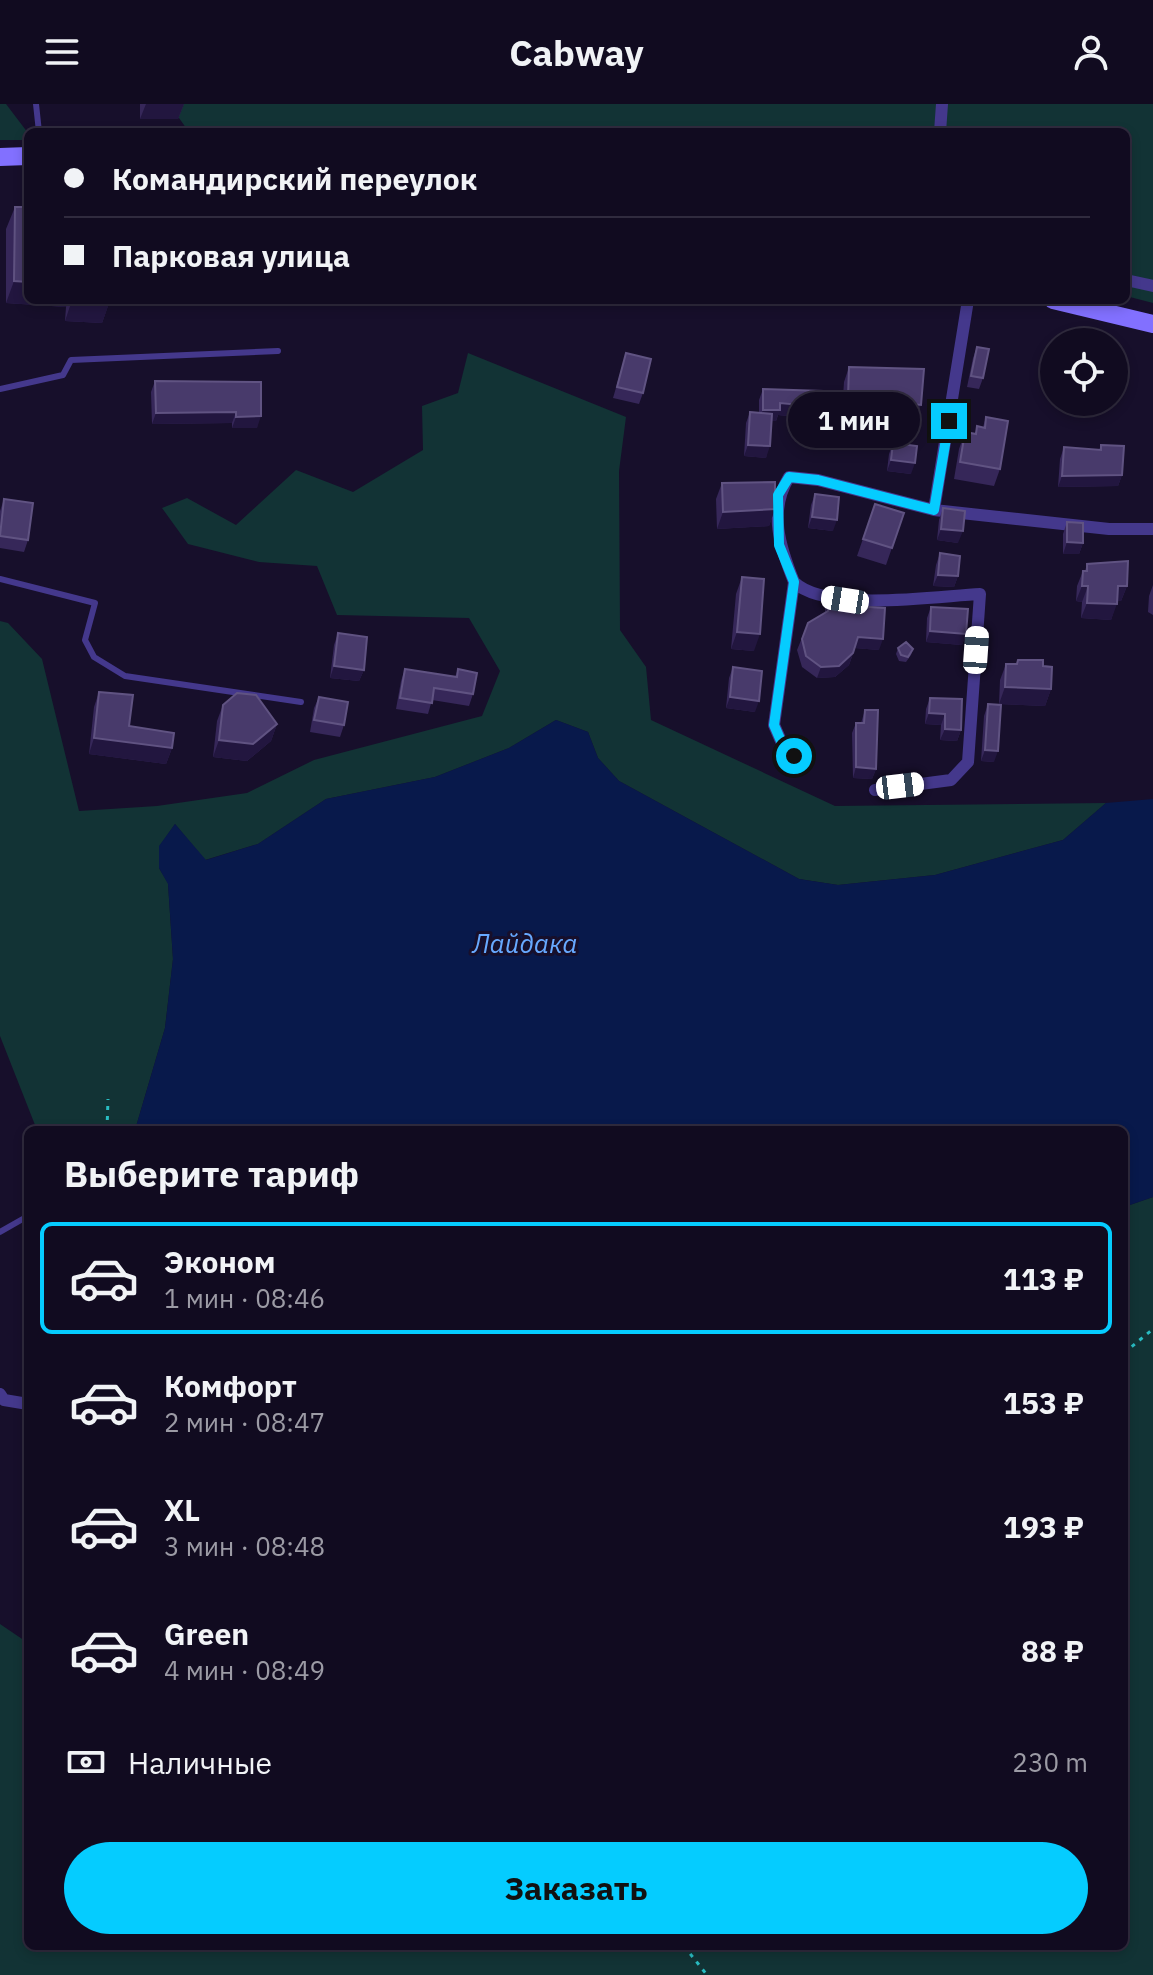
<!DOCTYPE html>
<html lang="ru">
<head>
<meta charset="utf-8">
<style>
  body { margin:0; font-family:"IBM Plex Sans",sans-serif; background:#1e192d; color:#f1f3f6; height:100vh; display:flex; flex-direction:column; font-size:30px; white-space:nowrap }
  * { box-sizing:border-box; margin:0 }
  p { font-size:26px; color:#9c9ba5 }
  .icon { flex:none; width:44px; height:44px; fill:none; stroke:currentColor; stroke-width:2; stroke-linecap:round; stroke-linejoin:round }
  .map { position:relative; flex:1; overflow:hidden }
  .details { position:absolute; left:24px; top:1022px; width:1104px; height:824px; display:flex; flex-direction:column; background:#110b20; border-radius:12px; box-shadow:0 4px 12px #0003,0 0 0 2px #302b3e }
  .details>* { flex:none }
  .top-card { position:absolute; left:24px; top:24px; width:1106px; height:176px; border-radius:12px; box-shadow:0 4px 12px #0003,0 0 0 2px #302b3e; display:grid; align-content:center; height:176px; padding:0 40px; background:#110b20 }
  .fabs { position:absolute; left:1040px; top:224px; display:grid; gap:16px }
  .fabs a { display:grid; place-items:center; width:88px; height:88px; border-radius:50%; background:#110b20; box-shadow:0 4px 12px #0003,0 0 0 2px #302b3e; font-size:40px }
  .end { position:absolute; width:36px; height:36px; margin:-18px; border:10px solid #05ccff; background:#111; box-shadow:0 0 0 4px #111 }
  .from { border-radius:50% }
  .bubble { position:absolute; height:56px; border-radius:28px; background:#110b20; box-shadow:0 4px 12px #0003,0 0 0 2px #302b3e; font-size:26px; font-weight:800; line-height:56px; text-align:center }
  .car { position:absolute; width:24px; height:48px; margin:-24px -12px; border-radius:10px; box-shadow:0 0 6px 2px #0007; background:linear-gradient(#fff 24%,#345 0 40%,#fff 0 76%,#345 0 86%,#fff 0) }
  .top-card b { display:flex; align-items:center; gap:28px; height:76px; font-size:30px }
  .top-card b+b { border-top:2px solid #302b3e }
  .top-card i { width:20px; height:20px; background:#f1f3f6 }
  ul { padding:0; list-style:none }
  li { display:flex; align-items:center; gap:24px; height:112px; margin:0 16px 12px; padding:0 24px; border:4px solid transparent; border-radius:12px }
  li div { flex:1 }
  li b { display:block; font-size:30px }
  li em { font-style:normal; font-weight:800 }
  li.on { border-color:#05ccff }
  li>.icon { width:72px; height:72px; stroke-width:1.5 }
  h2 { padding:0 40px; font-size:36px; line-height:96px }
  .pay { display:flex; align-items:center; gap:20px; height:88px; padding:0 40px; font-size:30px }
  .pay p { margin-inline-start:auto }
  .button { display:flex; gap:16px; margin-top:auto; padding:16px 40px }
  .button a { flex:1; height:92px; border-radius:48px; background:#05ccff; color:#111; font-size:32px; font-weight:800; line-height:92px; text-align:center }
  header { display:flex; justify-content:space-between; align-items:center; height:104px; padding:0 40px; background:#110b20; font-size:36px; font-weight:800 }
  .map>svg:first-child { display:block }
</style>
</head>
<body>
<header><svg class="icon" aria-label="menu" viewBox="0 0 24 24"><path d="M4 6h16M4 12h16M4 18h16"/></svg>Cabway<svg class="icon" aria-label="person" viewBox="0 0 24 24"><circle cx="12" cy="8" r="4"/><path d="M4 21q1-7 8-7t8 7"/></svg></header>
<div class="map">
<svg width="1153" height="1871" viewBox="0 0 1153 1871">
  <rect width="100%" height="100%" fill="#170f2b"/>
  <!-- green -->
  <path fill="#123335" d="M 0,0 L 6,0 L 28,29 L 28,36 L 0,36 Z
    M 169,0 L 1153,0 L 1153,199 L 1126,192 L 1126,28 L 312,28 L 293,24 L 189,28 Z
    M 468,249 L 626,313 L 619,367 L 620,526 L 646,563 L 651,616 L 835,702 L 1106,699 L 1063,736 L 935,771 L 838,781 L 799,775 L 619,677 L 598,654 L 588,628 L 556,616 L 509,644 L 435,673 L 326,695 L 258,740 L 205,756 L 175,720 L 159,743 L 159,764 L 168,779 L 173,855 L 165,924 L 135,1026 L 37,1026 L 0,932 L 0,517 L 8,519 L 42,555 L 79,707 L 157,702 L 247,689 L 314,656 L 482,612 L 500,567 L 469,514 L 337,511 L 317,462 L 259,458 L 188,440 L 162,404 L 187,394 L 236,421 L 296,366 L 353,388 L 423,346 L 422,302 L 458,289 Z
    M 1153,1093 L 1153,1871 L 0,1871 L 0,1520 L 28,1539 L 28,1842 L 1124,1842 L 1124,1103 Z"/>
  <!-- water -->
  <path fill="#08194b" d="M 556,616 L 588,628 L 598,654 L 619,677 L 799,775 L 838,781 L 935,771 L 1063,736 L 1106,699 L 1153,695 L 1153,1093 L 1124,1103 L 1124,1026 L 135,1026 L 165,924 L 173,855 L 168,780 L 159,764 L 159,742 L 175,720 L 206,756 L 258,740 L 326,695 L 435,673 L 509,644 Z"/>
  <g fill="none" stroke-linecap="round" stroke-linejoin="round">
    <!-- path -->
    <path stroke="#29bcc2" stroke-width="3" stroke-dasharray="4 6" stroke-linecap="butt" d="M 107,1026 L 108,995
      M 1124,1249 L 1153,1225
      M 684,1842 L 707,1871"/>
    <!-- lane -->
    <path stroke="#44388c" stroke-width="6" d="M 36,0 L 39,28
      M 0,285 L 63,271 L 71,256 L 278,247
      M 0,475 L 95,499 L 85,536 L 94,553 L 125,572 L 301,598
      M 0,1128 L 28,1112"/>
    <!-- street -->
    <path stroke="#44388c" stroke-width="12" d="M 940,28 L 942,0
      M 1126,176 L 1153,182
      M 968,196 L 934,406 L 1109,425 L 1153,425
      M 794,478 C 780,443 768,407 789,373 L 818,376 L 934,406
      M 794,652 L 781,637 L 774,621 L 794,478 C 825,509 937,492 980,490 L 968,658 L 951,676 L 875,686
      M 0,1290 L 4,1296 L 28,1300"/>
    <!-- secondary -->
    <path stroke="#8270ff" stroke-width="18" d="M 0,53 L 28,52
      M 1053,196 L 1153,220"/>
  </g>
  <!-- wall -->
  <path fill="#362759" d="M 140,0 L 184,0 L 178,15 L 140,15 Z
    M 15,103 L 28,196 L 110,196 L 102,219 L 65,217 L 66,203 L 6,199 L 6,125 Z
    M 977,243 L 983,274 L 979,285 L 967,283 L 973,254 Z
    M 626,249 L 643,289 L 639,300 L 613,294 Z
    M 849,263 L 915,316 L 842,308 L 844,278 Z
    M 155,277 L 261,278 L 257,324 L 232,324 L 232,319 L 152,320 L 151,288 Z
    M 763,285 L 822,303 L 818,315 L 778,311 L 776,317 L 772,317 L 766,354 L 744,352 L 746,319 L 750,308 L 759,309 L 759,296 Z
    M 986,313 L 1000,365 L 994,382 L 954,375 L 959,345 L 965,328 L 975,330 L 977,322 L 983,323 Z
    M 893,339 L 911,370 L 887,367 L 889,350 Z
    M 1101,341 L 1122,371 L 1118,382 L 1058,383 L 1060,355 L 1064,343 L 1099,346 Z
    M 722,379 L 775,405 L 769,422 L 717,425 L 716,395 Z
    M 815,390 L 833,427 L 808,424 L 811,401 Z
    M 4,395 L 28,436 L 24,448 L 0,444 L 0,407 Z
    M 875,400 L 904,409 L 886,461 L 857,452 Z
    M 943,404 L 958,439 L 937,436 L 939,416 Z
    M 1067,418 L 1083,439 L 1079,450 L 1063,450 L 1063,430 Z
    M 940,449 L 958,472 L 954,483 L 933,482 L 936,461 Z
    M 1087,460 L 1127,482 L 1121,497 L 1117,497 L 1111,516 L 1081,514 L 1082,498 L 1076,497 L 1077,482 L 1083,467 L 1085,467 Z
    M 742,473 L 754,547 L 731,545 L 736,490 Z
    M 1153,481 L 1153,511 L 1148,508 L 1149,492 Z
    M 829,493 L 853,502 L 879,546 L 855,544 L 849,561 L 835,573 L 817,574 L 802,563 L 797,546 L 808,519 L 825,509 L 825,504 Z
    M 931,503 L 966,530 L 962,541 L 926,538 L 927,514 Z
    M 338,529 L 364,566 L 359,577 L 330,574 L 334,541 Z
    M 898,544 L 913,545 L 911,551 L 906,558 L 899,557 L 896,550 Z
    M 1018,556 L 1043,562 L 1051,585 L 1045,602 L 999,600 L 1000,576 L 1006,560 L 1016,560 Z
    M 733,563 L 755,608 L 726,604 L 729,574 Z
    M 405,565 L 455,573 L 458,565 L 473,590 L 469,602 L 432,596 L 428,610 L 396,605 L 401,577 Z
    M 99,588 L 129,622 L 172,644 L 166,660 L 89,650 L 94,603 Z
    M 319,593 L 344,621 L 340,633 L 310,628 L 314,604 Z
    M 930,594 L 961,626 L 957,637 L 940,636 L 941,621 L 925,620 L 926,605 Z
    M 988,600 L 994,658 L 981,657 L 984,612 Z
    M 223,601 L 277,620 L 271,637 L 247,657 L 213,653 L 217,617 Z
    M 865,606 L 876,665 L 872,675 L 853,674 L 852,629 L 856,619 L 861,619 Z"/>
  <!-- shaded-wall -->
  <path fill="#22163f" d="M 146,0 L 184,0 L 178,15 L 140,15 Z
    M 14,177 L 28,178 L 28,196 L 68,196 L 66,203 L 6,199 Z
    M 72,196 L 110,197 L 102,219 L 65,217 Z
    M 848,293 L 921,301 L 915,316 L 842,308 Z
    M 780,299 L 822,303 L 818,315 L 778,311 L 776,317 L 759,317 L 763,306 Z
    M 236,308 L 232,319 L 152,320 L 156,309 Z
    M 261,312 L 257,324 L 232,324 L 236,313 Z
    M 748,341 L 770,342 L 766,354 L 744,352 Z
    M 891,356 L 915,359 L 911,370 L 887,367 Z
    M 1122,371 L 1118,382 L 1058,383 L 1062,372 Z
    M 775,405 L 769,422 L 717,425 L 723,408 Z
    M 812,413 L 837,416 L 833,427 L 808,424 Z
    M 941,425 L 963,427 L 958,439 L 937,436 Z
    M 1067,438 L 1083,439 L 1079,450 L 1063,450 Z
    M 938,471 L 958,472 L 954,483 L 933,482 Z
    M 1082,482 L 1088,482 L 1082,498 L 1076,497 Z
    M 1118,482 L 1127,482 L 1121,497 L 1112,497 Z
    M 1087,499 L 1117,500 L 1111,516 L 1081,514 Z
    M 930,527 L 966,530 L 962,541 L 926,538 Z
    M 737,528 L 760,530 L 754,547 L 731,545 Z
    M 858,533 L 883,535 L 879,546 L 854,544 Z
    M 853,549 L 849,561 L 835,573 L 817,574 L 821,563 Z
    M 334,562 L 364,566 L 359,577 L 330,574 Z
    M 1005,583 L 1051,585 L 1045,602 L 999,600 Z
    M 730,593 L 759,597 L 755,608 L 726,604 Z
    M 929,609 L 945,610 L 941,621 L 925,620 Z
    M 277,620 L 271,637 L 247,657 L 213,653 L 219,636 Z
    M 945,625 L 961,626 L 957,637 L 940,636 Z
    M 94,634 L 172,644 L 166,660 L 89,650 Z
    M 985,646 L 998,647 L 994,658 L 981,657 Z
    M 856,663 L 876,665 L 872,675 L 853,674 Z"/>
  <!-- building -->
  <path fill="#483a6b" stroke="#605382" stroke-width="2" d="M 15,103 L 28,103 L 28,178 L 14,177 Z
    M 977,243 L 989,245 L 983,274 L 971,272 Z
    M 626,249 L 651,255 L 643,289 L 617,283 Z
    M 849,263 L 924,265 L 921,301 L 848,293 Z
    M 155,277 L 261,278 L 261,312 L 236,313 L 236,308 L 156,309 Z
    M 763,285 L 823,287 L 822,303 L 780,299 L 780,306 L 763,306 Z
    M 750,308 L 772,310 L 770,342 L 748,341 Z
    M 986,313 L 1008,317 L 1000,365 L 960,358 L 965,328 L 976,330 L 977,322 L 985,324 Z
    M 893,339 L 917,342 L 915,359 L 891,356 Z
    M 1101,341 L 1124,342 L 1122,371 L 1062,372 L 1064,343 L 1101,346 Z
    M 775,378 L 775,405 L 723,408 L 722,379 Z
    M 815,390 L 839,393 L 837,416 L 812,413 Z
    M 4,395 L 33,399 L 28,436 L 0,432 Z
    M 875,400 L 904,409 L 892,444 L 863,435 Z
    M 943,404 L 965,407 L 963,427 L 941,425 Z
    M 1067,418 L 1083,419 L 1083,439 L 1067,438 Z
    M 940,449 L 960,452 L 958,472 L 938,471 Z
    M 1128,457 L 1127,482 L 1118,482 L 1117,500 L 1087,499 L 1088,482 L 1082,482 L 1083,467 L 1087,467 L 1087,460 Z
    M 742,473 L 764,475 L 760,530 L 737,528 Z
    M 829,493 L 854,494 L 853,502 L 885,504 L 883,535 L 858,533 L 853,549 L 839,562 L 821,563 L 806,552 L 802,535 L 808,519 L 828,507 Z
    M 931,503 L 968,505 L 966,530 L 930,527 Z
    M 338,529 L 367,533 L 364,566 L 334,562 Z
    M 906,538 L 913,545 L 908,553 L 901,551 L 898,544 Z
    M 1018,556 L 1043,556 L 1043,562 L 1052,563 L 1051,585 L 1005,583 L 1006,560 L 1017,560 Z
    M 733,563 L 762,567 L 759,597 L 730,593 Z
    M 405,565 L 457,573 L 458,565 L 477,569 L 473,590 L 434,584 L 432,599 L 400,594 Z
    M 99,588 L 133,591 L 129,622 L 174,629 L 172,644 L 94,634 Z
    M 237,589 L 256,591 L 277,620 L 253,640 L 219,636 L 223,601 Z
    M 319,593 L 348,598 L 344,621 L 314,616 Z
    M 930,594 L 962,595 L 961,626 L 945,625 L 945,610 L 929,609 Z
    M 988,600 L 1001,601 L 998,647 L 985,646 Z
    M 865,606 L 878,606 L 876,665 L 856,663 L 856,619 L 864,619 Z"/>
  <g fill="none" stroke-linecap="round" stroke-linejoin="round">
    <!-- route -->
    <path stroke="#05ccff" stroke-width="10" d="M 794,652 L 781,637 L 774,621 L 794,478 L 779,441 L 778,391 L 789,373 L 818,376 L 934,406 L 949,317"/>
  </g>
  <g text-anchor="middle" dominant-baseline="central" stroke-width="6" stroke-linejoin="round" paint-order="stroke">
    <!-- water labels -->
    <g font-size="26" font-style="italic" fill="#67a9ff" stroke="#170f2b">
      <text x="525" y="839">Лайдака</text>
    </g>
  </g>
</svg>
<div class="fabs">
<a><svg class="icon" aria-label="locate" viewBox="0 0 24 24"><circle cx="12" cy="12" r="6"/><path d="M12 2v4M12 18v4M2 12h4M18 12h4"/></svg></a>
</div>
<i class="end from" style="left:794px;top:652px"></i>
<i class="end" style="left:949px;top:317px"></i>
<div class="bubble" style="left:788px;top:288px;width:132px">1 мин</div>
<i class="car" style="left:845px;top:496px;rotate:279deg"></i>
<i class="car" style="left:976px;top:546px;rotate:4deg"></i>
<i class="car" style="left:900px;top:682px;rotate:83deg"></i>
<div class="top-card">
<b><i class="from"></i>Командирский переулок</b>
<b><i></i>Парковая улица</b>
</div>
<section class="details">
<h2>Выберите тариф</h2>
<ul>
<li class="on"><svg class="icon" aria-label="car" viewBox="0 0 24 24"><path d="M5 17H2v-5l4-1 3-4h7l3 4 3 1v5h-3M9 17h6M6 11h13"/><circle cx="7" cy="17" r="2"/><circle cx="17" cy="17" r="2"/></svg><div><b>Эконом</b><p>1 мин · 08:46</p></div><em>113 ₽</em></li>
<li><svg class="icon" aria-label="car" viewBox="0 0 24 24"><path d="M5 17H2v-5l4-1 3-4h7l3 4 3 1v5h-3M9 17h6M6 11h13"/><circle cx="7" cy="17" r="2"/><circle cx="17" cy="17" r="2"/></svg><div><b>Комфорт</b><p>2 мин · 08:47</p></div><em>153 ₽</em></li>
<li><svg class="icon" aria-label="car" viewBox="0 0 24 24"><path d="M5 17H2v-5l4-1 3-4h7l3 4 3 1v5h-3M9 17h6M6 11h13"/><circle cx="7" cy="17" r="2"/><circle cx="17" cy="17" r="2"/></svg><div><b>XL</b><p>3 мин · 08:48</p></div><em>193 ₽</em></li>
<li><svg class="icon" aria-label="car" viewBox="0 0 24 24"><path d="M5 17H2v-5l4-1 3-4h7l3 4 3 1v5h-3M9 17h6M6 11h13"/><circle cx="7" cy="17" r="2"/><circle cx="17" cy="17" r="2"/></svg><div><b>Green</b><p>4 мин · 08:49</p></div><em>88 ₽</em></li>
</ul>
<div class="pay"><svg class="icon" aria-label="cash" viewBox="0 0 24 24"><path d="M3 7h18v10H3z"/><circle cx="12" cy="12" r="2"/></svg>Наличные<p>230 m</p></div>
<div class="button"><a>Заказать</a></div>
</section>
</div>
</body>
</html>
